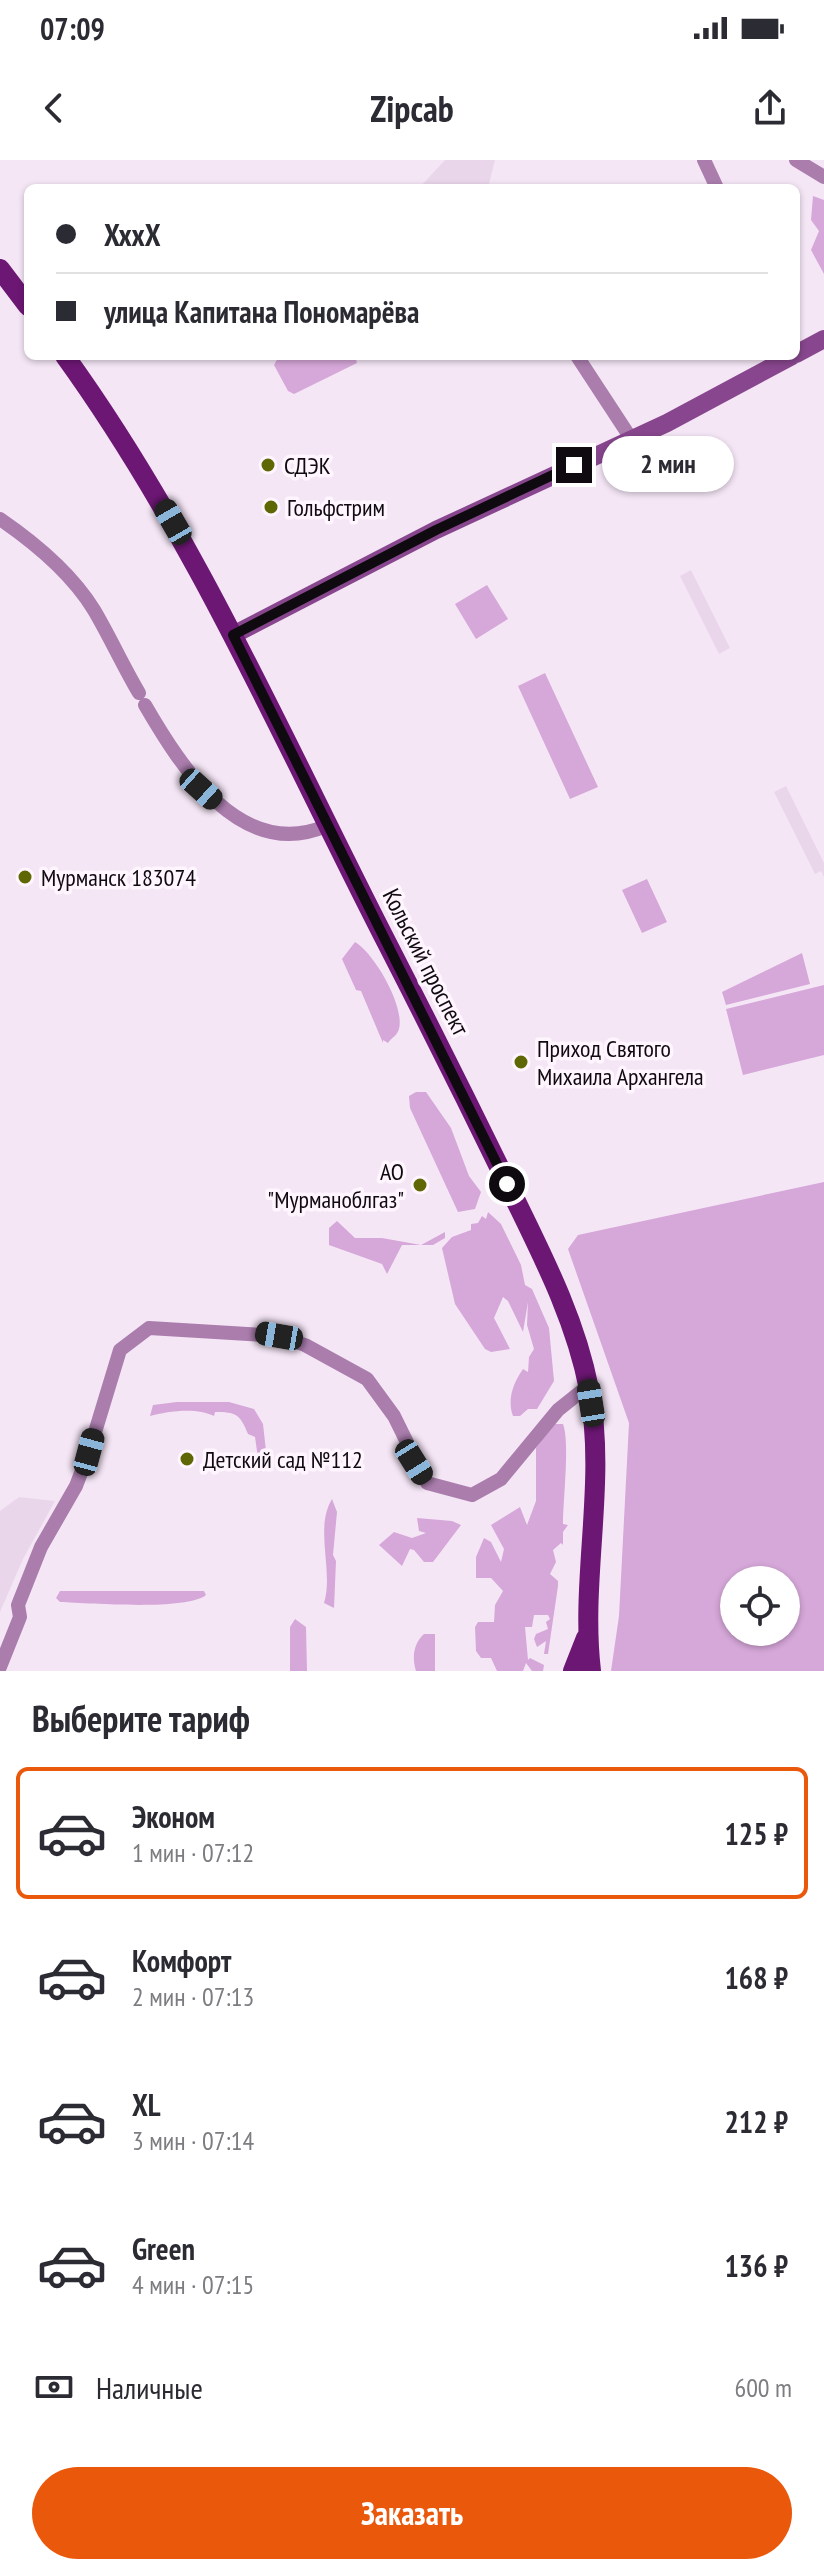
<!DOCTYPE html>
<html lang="ru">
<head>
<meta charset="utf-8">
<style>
  body { margin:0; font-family:"PT Sans Narrow",sans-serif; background:#f2f2f3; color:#2b2b33; height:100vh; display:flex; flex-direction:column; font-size:30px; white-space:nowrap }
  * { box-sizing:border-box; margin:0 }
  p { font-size:26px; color:#7c7c81 }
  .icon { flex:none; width:44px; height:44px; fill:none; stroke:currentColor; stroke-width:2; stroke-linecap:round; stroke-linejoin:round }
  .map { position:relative; height:1511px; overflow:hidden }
  .details { display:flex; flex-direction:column; background:#fff; flex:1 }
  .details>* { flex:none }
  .banner { position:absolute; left:24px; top:24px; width:776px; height:176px; border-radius:12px; box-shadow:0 2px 6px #0004; display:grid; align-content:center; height:176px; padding:0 32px; background:#fff }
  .buttons { position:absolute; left:720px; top:1406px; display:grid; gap:16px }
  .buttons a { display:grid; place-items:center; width:80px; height:80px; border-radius:50%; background:#fff; box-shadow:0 2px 6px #0004; font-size:40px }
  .end { position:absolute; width:36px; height:36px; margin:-18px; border:10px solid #0f0a0f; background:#fff; box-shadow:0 0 0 4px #fff }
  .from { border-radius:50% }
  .bubble { position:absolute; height:56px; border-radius:28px; background:#fff; box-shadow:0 2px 6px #0004; font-size:26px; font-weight:700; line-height:56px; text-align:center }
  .car { position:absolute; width:24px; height:48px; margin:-24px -12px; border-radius:10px; box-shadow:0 0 6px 2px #0007; background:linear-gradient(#222 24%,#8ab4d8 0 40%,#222 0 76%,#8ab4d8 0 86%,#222 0) }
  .banner b { display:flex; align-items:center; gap:28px; height:76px; font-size:30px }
  .banner b+b { border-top:2px solid #e1e1e2 }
  .banner i { width:20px; height:20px; background:#2b2b33 }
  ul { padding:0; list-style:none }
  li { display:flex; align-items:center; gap:24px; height:132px; margin:0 16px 12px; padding:0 16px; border:4px solid transparent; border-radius:12px }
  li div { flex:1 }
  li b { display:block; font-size:30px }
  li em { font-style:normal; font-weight:700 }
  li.active { border-color:#ea580c }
  li>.icon { width:72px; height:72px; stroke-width:1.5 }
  h2 { padding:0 32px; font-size:36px; line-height:96px }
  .pay { display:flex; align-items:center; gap:20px; height:88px; padding:0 32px; font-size:30px }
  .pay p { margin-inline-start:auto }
  .cta { display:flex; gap:16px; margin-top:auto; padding:16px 32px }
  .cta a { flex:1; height:92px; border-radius:48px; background:#ea580c; color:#fff; font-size:32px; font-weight:700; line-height:92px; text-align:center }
  .status { display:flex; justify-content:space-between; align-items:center; height:56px; padding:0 40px; background:#fff; direction:ltr }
  .status svg { height:22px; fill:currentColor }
  header { display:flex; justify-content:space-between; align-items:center; height:104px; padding:0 32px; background:#fff; font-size:36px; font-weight:700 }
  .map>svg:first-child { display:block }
</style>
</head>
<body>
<div class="status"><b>07:09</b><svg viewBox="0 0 49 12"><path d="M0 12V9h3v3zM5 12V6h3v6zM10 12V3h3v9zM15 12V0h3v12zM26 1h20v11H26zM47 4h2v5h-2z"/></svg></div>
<header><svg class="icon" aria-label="back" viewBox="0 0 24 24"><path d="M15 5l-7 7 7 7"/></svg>Zipcab<svg class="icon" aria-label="share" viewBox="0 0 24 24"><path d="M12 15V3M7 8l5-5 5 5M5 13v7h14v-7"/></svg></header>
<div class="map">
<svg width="824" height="1511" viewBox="0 0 824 1511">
  <rect width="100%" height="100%" fill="#f5e6f6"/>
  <!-- built -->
  <path fill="#ead6eb" d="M 445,0 L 495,0 L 488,28 L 419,28 Z
    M 691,410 L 730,488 L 719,494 L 680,416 Z
    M 786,626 L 824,703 L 824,717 L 821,711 L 815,714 L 774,632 Z
    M 19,1337 L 55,1341 L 23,1399 L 0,1452 L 0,1351 Z"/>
  <!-- green -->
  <path fill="#d6a7d9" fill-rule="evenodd" d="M 813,36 L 824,40 L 824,114 L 811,90 L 819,71 L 811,60 Z
    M 279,196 L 355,196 L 357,203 L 294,234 L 288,231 L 274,205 Z
    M 487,425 L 508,459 L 476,479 L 455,444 Z
    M 545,513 L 598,627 L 570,639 L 518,526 Z
    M 647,719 L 667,762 L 642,773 L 622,730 Z
    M 355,782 C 373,792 405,845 399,869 C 397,876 392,877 388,883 L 383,880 L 383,883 L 361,831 L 356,830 L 342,799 Z
    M 802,793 L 810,824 L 726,845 L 722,832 Z
    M 824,825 L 824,895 L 743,915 L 726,849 Z
    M 416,932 L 426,932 L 451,968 L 469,1016 L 481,1032 L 475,1049 L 458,1052 L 410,948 L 409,936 Z
    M 824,1022 L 824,1511 L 611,1511 L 619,1456 L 629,1263 L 568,1089 L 578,1075 ZM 734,1420 L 786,1420 L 786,1472 L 734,1472 Z
    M 488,1052 L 501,1064 L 521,1105 L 525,1125 L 532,1129 L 549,1168 L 554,1221 L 537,1249 L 528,1249 L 520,1256 L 513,1256 C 507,1240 513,1223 523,1209 L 528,1212 L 529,1197 L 534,1189 L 527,1165 L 528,1142 L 523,1172 L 508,1141 L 503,1137 L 494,1158 L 510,1189 L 491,1192 L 485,1189 L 455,1144 L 442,1088 L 452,1077 L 471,1070 L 471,1064 L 478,1063 L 482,1056 L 486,1059 Z
    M 337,1061 L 355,1078 L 382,1078 L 421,1085 L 445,1072 L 445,1078 L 433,1085 L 402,1085 L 387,1114 L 382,1104 L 329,1085 L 329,1068 Z
    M 177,1242 L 229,1242 L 254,1249 L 263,1264 L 268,1309 L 260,1312 L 255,1277 L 248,1274 C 240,1254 236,1252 215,1252 L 214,1256 C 197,1247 168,1251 150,1256 L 153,1245 Z
    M 552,1264 L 563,1264 C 570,1282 563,1340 563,1364 L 568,1365 L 563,1372 L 563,1385 L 561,1383 L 553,1390 L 556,1402 L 550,1414 L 558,1421 L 558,1426 L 548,1494 L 544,1494 L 546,1481 L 537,1487 L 534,1479 L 536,1474 L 548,1469 L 546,1462 L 550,1459 L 548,1455 L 534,1455 L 532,1467 L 525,1467 L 528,1500 L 530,1498 L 544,1505 L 543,1511 L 532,1511 L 526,1503 L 523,1511 L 497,1511 L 491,1498 L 481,1498 L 476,1491 L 475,1467 L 478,1462 L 494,1462 L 495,1445 L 503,1431 L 491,1418 L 476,1418 L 476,1397 L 484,1378 L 491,1382 L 501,1402 L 504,1389 L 491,1365 L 520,1347 L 527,1365 L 536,1341 L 536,1288 Z
    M 332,1339 L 337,1352 L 333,1395 L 336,1401 L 334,1448 L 324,1443 C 334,1411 314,1369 332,1339 Z
    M 417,1358 L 452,1361 L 461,1365 L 433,1402 L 424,1402 L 414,1390 L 410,1389 L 402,1406 L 379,1385 L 394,1372 L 412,1378 L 426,1373 L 419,1371 Z
    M 60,1431 L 204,1431 L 206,1435 C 186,1451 90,1443 60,1442 L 56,1438 Z
    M 295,1459 L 306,1467 L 307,1511 L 290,1511 L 290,1467 Z
    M 424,1474 L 435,1474 L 435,1511 L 416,1511 C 412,1498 413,1484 424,1474 Z"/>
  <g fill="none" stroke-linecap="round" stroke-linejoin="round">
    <!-- street -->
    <path stroke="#aa7dad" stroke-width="14" d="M 704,0 L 717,28
      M 796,0 L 824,17
      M 577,196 L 632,280
      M 0,359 C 35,383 72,414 94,450 C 110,477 123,506 139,533
      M 145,545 C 181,607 241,702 326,666
      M 0,1507 L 20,1457 L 18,1445 L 41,1387 L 76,1326 L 89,1292 L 120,1190 L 149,1168 L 279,1176 L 305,1185 L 367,1219 L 394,1256 L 427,1323 L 472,1335 L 501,1319 L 558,1250 L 588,1226"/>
    <!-- secondary -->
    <path stroke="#87468d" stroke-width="18" d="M 796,194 L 824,179
      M 233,475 L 436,370 L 667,263 L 792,196"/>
    <!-- primary -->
    <path stroke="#6d1774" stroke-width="20" d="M 0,109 L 28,146
      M 65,196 C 197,379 286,587 389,787 C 430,867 470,947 509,1027 C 541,1093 575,1157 589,1229 C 607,1322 580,1418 591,1511
      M 573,1511 L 586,1478"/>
  </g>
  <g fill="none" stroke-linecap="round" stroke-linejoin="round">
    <!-- route -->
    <path stroke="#0f0a0f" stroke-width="10" d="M 507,1024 L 233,475 L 436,370 L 574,305"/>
  </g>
  <!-- markers -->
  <g fill="#5f6604" stroke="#fff5ff" stroke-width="3">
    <circle cx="268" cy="305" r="8"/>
    <circle cx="271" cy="347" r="8"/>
    <circle cx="25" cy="717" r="8"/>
    <circle cx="521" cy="902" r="8"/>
    <circle cx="420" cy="1025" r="8"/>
    <circle cx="187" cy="1299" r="8"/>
  </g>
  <g text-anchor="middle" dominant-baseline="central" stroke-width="7" stroke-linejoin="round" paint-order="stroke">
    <!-- poi labels -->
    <g font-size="24" fill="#0f0a0f" stroke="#fff5ff" text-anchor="start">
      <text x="284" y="305">СДЭК</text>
      <text x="287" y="347">Гольфстрим</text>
      <text x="41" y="717">Мурманск 183074</text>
      <text x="537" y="888">Приход Святого<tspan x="537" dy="28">Михаила Архангела</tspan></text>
      <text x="404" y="1011" text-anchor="end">AO<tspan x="404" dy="28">"Мурманоблгаз"</tspan></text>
      <text x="203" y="1299">Детский сад №112</text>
    </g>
    <!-- street labels -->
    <g font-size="24" fill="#0f0a0f" stroke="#fff5ff">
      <text transform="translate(426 802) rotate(63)">Кольский проспект</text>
    </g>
  </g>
</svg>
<div class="buttons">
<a><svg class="icon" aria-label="locate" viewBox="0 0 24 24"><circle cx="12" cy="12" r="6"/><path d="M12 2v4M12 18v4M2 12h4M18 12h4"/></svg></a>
</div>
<i class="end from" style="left:507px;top:1024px"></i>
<i class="end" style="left:574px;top:305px"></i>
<div class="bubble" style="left:602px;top:276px;width:132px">2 мин</div>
<i class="car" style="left:173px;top:362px;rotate:330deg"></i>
<i class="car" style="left:201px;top:629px;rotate:132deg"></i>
<i class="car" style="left:279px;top:1176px;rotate:280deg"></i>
<i class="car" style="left:591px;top:1243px;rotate:351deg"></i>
<i class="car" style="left:89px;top:1292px;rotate:15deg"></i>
<i class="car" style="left:414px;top:1302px;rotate:148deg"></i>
<div class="banner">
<b><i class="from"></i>XxxX</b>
<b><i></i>улица Капитана Пономарёва</b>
</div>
</div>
<section class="details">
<h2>Выберите тариф</h2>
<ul>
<li class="active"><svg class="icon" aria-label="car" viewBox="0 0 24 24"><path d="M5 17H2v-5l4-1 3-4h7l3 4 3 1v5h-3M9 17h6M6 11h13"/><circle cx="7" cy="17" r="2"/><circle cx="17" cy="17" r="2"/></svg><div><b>Эконом</b><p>1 мин · 07:12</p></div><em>125 ₽</em></li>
<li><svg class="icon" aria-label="car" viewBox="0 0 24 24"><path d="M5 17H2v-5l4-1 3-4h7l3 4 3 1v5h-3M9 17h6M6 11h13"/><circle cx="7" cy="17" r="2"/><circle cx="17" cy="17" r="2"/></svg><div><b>Комфорт</b><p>2 мин · 07:13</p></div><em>168 ₽</em></li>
<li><svg class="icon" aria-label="car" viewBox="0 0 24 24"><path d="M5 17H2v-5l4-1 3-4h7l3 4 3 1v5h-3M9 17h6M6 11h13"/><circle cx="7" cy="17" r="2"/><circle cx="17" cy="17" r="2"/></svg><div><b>XL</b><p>3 мин · 07:14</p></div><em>212 ₽</em></li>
<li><svg class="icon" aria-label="car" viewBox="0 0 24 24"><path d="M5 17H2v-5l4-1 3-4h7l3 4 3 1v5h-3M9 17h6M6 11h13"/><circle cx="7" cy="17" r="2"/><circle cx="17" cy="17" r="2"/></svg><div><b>Green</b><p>4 мин · 07:15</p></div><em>136 ₽</em></li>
</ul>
<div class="pay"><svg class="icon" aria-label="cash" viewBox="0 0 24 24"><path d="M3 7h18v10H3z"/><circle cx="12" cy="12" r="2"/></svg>Наличные<p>600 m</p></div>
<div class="cta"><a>Заказать</a></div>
</section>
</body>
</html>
